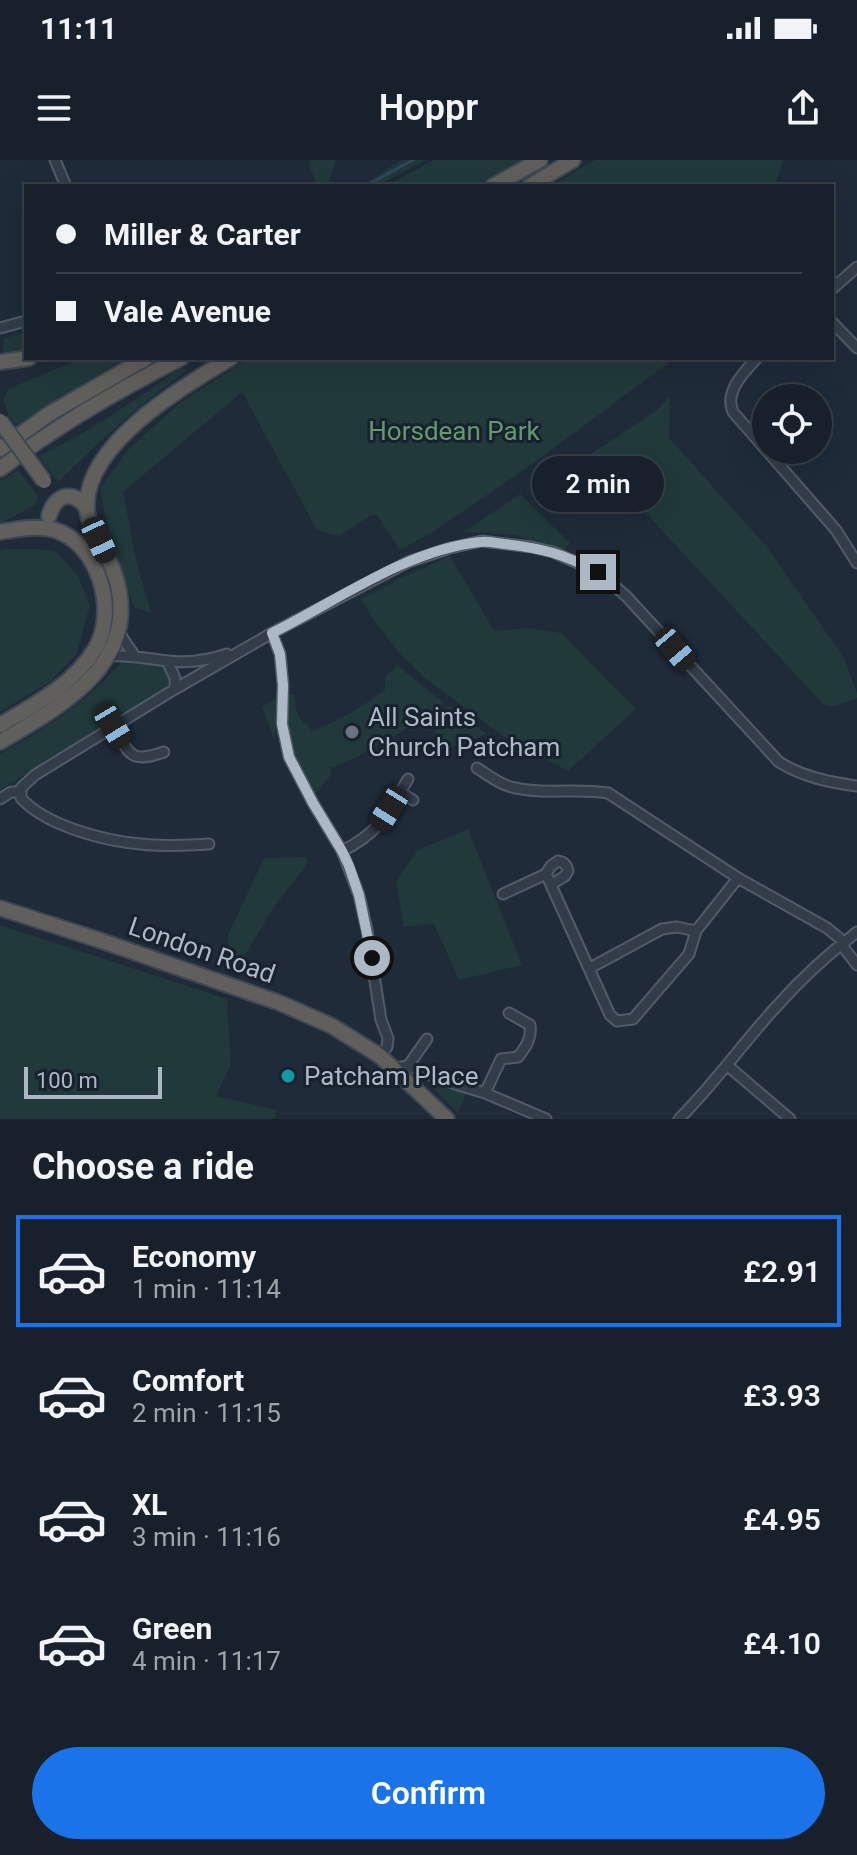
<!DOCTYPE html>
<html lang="en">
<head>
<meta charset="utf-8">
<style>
  body { margin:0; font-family:Roboto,sans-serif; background:#202833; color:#f1f3f6; height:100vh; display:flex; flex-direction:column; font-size:30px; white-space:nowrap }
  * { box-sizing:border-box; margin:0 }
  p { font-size:26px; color:#9ea3a9 }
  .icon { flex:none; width:44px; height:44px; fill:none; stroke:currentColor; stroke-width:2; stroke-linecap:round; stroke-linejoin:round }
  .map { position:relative; height:959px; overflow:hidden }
  .drawer { display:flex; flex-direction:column; background:#17202b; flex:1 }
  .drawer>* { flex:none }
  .top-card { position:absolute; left:24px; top:24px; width:810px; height:176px; border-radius:0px; box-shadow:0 8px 32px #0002,0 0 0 2px #363e47; display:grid; align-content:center; height:176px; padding:0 32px; background:#17202b }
  .controls { position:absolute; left:752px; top:224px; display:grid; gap:16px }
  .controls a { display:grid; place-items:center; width:80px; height:80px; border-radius:50%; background:#17202b; box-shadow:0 8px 32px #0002,0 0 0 2px #363e47; font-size:40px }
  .scale { position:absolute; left:24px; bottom:20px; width:138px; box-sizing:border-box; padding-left:8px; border:4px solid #adb8c6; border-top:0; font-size:22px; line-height:28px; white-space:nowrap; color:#adb8c6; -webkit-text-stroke:6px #18222e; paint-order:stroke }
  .end { position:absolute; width:36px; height:36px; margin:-18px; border:10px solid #adb8c6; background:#111; box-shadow:0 0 0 4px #111 }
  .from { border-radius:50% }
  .bubble { position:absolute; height:56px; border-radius:28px; background:#17202b; box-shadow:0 8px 32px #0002,0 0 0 2px #363e47; font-size:26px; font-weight:600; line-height:56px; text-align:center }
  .car { position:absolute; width:24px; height:48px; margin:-24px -12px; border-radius:10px; box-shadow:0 0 6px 2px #0007; background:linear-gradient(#222 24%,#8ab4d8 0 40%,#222 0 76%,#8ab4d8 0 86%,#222 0) }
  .top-card b { display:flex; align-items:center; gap:28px; height:76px; font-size:30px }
  .top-card b+b { border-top:2px solid #363e47 }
  .top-card i { width:20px; height:20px; background:#f1f3f6 }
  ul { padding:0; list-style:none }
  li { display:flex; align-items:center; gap:24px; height:112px; margin:0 16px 12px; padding:0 16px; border:4px solid transparent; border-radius:0px }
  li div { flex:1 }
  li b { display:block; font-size:30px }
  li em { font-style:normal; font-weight:600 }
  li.on { border-color:#1a73e8 }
  li>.icon { width:72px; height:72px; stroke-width:1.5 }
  h2 { padding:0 32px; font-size:36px; line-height:96px }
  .primary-button { display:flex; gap:16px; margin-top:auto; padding:16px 32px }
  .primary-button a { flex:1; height:92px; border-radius:48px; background:#1a73e8; color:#fff; font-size:32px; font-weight:600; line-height:92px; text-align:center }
  .status { display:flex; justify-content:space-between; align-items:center; height:56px; padding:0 40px; background:#17202b; direction:ltr }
  .status svg { height:22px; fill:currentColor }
  header { display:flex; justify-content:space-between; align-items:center; height:104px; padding:0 32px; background:#17202b; font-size:36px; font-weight:600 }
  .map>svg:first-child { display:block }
</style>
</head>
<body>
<div class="status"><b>11:11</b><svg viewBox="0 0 49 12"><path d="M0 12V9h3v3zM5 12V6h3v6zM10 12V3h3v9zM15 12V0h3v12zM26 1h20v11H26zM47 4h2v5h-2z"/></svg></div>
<header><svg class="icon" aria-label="menu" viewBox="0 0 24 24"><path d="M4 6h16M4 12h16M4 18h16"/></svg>Hoppr<svg class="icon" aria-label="share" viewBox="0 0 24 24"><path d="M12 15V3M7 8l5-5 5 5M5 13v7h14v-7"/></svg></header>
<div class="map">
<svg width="857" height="959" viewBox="0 0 857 959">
  <rect width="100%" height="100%" fill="#1f2b39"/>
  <!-- green -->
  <path fill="#21393a" d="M 310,0 L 336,0 L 329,21 L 330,26 L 319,26 L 309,7 Z
    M 402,0 L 426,0 L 377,26 L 365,26 L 364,24 Z
    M 434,0 L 525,0 L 474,26 L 386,26 Z
    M 595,0 L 783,0 L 775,26 L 550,26 Z
    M 26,173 L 26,192 L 3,197 L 4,178 Z
    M 83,198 L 129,198 L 112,206 L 17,267 L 9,256 L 3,238 L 10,228 Z
    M 249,198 L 675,198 L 534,303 L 431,373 L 400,390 L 377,355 L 371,355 L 339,376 L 317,370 L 242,232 L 123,332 L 136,400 L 151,453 L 134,447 L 109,374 L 100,329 L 128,290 L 181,242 Z
    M 181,208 L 188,210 C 140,243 99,282 58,322 L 38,296 C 89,273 135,240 181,208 Z
    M 670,237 L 669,278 L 767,387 L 844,498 L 857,533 L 857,538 L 831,547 L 823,544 L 591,294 L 656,251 Z
    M 18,310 L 38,336 L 35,345 L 0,364 L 0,321 Z
    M 520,334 L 570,383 L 565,390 L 515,375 L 463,372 Z
    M 4,389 L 36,389 L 57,392 L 78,416 L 90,445 L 76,495 L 51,521 L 0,552 L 0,391 Z
    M 450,396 L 494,471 L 528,468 L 561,473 L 636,549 L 568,611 L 503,576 L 425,518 L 402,496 L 375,462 L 361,439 L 403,417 Z
    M 123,500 L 165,506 C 170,514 170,518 167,527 L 0,630 L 0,594 C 46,568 89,541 123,500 Z
    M 398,506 L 444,543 C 406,570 374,590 332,608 L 329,605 L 332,614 L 313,637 C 294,601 284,575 287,534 L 294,535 L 296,550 L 303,564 L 307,563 L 312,571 C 339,561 362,547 385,530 L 385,517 Z
    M 276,538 L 275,582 L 262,547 Z
    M 449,546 L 487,574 L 442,591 L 430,557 Z
    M 468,669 L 522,805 L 459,820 L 434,764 L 404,767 L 396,721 L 418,690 Z
    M 306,697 L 308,703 L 274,747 L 235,811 L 229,807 L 228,775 L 264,698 Z
    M 0,765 L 227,839 L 231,904 L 216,936 L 277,950 L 275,959 L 0,959 Z
    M 423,917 L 467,931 L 458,953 Z"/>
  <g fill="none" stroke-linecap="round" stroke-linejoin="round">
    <!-- stream -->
    <path stroke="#2f4660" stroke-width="3" d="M 369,24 L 413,0"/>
    <!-- minor casing -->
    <g stroke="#505b67" stroke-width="13">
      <path id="minor" d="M 55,0 L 66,26
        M 832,129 L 857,107
        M 832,162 L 857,188
        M 0,168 L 26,161
        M 757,198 C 744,212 724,232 733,252 L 836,370 L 857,403
        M 119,470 L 123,479 L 135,496
        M 272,473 L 280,494 L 283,525 L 282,564 L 289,597 L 313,643 L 342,691 L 359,735 L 367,770 L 381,860 L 388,878 L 387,887 L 380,896
        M 108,496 C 129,494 147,499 168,501 C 188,503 207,501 227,494
        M 167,501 L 175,518 L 175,529
        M 113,566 C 130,594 129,604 164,592
        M 477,608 C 488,615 499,624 511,627 C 542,635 576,628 608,633 L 738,718 L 827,768 L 844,782
        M 400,632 L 413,640
        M 0,639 L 11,632 L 21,632
        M 209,684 C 187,685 163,687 141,684 C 105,681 46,666 21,638 L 21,628 L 35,615 L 175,529 L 272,473 L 408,402 L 450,388 L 482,381 L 531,387 L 553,392 L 598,412 L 626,436 L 779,602 C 803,617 828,622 857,626
        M 342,691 C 378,674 389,652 408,619
        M 546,714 L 551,706 L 558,701 C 564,702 567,705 568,711 L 565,716 L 552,724
        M 503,734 L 546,714 L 610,855 L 617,861 L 633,859 L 689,794 L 696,771 L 738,718
        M 841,784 L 857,805
        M 590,808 L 662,769 L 677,767 L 696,771
        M 408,906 L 427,879
        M 728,906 L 790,959
        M 395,908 L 408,906 L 455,924 L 485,933 L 546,959
        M 485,933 L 501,899 L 518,897 C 526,887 532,878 530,865 L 509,853
        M 679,959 C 714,924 742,884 776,847 C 799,821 829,793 857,772"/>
    </g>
    <!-- trunk casing -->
    <g stroke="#3d4854" stroke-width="18">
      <path id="trunk" d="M 493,26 L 540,0
        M 530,26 L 573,0
        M 0,202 L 29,198
        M 0,289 L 49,254 L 146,198
        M 0,309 C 56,266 118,230 181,198
        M 49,356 C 55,335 72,329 86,347
        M 0,372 C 17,369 38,365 55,370 C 99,384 118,451 95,489 C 74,524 34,545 0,565
        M 0,582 C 64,545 145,500 114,412 C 107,391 86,368 87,345 C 87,283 183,226 231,198
        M 0,748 L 96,779 L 280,843 L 332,866 L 380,896 L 447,959"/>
    </g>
    <!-- minor -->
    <use href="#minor" stroke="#333d4a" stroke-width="9"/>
    <!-- trunk -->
    <use href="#trunk" stroke="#605f5c" stroke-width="14"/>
    <!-- trunk-bridge casing -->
    <g stroke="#3d4854" stroke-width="18" stroke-linecap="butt">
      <path id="trunk-bridge" d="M 0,261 L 44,321"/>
    </g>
    <!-- trunk-bridge -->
    <use href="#trunk-bridge" stroke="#605f5c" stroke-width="14"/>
  </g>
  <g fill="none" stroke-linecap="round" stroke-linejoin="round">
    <!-- route -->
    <path stroke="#adb8c6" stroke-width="10" d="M 372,798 L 359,735 L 349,706 L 342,691 L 313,643 L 289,597 L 282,564 L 283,525 L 280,494 L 272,473 C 337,441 406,390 480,382 C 488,381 496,383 504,384 C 543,388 563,394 598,412"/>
  </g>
  <!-- markers -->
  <circle fill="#6b7280" stroke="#18222e" stroke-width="3" cx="352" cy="572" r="8"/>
  <circle fill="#0f9aa8" stroke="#18222e" stroke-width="3" cx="288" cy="916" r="8"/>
  <g text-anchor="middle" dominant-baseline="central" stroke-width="6" stroke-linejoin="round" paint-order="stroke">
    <!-- park labels -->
    <g font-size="26" fill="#63996d" stroke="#18222e">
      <text x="454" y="271">Horsdean Park</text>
    </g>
    <!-- poi labels -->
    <g font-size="26" fill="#adb8c6" stroke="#18222e" text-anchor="start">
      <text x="368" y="557">All Saints<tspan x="368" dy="30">Church Patcham</tspan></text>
      <text x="304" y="916">Patcham Place</text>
    </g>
    <!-- street labels -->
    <g font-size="26" fill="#adb8c6" stroke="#18222e">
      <text transform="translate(202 790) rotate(19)">London Road</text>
    </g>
  </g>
</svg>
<div class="controls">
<a><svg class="icon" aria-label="locate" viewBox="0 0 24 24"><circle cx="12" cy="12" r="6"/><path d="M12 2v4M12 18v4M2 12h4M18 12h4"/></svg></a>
</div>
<div class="scale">100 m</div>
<i class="end from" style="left:372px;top:798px"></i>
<i class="end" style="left:598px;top:412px"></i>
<div class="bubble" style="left:532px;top:296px;width:132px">2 min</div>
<i class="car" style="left:99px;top:380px;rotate:155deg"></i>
<i class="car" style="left:675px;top:489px;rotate:140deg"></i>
<i class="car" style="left:113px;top:566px;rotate:149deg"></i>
<i class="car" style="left:389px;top:649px;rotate:212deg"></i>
<div class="top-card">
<b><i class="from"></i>Miller &amp; Carter</b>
<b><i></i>Vale Avenue</b>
</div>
</div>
<section class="drawer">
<h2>Choose a ride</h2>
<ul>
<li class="on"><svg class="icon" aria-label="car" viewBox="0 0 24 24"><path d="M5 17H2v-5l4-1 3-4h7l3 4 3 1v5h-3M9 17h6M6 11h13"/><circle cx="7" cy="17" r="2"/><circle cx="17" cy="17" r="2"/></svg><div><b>Economy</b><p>1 min · 11:14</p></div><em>£2.91</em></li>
<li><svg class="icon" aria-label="car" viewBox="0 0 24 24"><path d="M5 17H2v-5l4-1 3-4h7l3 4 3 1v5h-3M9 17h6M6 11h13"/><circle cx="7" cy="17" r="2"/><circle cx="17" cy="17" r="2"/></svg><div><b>Comfort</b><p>2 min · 11:15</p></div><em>£3.93</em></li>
<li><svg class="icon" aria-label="car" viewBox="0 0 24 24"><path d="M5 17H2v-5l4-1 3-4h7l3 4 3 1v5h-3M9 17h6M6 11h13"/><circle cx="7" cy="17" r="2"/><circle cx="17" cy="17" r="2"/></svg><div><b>XL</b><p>3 min · 11:16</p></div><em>£4.95</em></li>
<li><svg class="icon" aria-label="car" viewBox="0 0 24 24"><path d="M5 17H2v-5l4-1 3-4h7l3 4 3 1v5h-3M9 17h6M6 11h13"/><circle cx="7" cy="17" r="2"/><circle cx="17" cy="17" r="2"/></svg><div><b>Green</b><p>4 min · 11:17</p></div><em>£4.10</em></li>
</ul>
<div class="primary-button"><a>Confirm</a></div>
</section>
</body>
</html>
